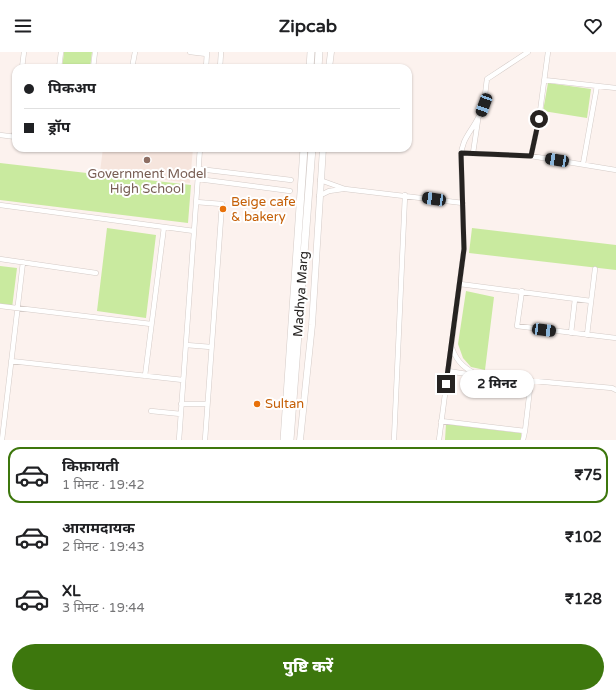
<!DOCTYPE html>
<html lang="hi">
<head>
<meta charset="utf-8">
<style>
  body { margin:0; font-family:"Varela Round","Noto Sans Devanagari",sans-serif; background:#f2f2f2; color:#202124; height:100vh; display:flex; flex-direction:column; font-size:15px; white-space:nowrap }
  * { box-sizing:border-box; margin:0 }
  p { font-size:13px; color:#757577 }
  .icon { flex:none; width:22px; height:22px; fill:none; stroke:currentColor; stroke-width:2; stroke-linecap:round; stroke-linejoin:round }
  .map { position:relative; height:388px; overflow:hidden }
  .details { display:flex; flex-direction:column; background:#fff; flex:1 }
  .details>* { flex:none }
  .banner { position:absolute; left:12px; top:12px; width:400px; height:88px; border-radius:12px; box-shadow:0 1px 3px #0004; display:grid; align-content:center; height:88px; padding:0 12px; background:#fff }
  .end { position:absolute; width:18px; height:18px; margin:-9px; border:5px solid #262321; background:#fff; box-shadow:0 0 0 2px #fff }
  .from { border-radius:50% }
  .bubble { position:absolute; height:28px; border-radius:14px; background:#fff; box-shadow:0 1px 3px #0004; font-size:13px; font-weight:800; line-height:28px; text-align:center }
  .car { position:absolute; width:12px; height:24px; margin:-12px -6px; border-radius:5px; box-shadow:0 0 3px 1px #0007; background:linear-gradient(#222 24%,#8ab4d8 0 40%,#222 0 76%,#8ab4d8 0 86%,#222 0) }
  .banner b { display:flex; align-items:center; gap:14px; height:38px; font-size:15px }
  .banner b+b { border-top:1px solid #e0e0e0 }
  .banner i { width:10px; height:10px; background:#202124 }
  ul { padding:7px 0 0; list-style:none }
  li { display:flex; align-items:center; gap:12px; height:56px; margin:0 8px 6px; padding:0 4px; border:2px solid transparent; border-radius:12px }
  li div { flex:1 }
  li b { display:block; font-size:15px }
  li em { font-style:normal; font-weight:800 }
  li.active { border-color:#3d770d }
  li>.icon { width:36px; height:36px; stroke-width:1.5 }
  .button { display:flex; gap:8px; margin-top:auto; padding:8px 12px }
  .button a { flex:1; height:46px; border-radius:24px; background:#3d770d; color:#fff; font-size:16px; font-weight:800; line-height:46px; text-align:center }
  header { display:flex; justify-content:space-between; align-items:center; height:52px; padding:0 12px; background:#fff; font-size:18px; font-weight:800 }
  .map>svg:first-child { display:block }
</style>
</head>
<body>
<header><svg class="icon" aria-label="menu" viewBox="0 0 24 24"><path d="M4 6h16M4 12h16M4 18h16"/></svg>Zipcab<svg class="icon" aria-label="heart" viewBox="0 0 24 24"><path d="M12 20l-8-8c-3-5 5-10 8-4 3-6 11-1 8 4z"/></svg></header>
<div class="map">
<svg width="616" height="388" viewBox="0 0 616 388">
  <rect width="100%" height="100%" fill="#fcf2ee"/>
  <!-- built -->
  <path fill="#f6e5dd" d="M 103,96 L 193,96 L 190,131 L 100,120 Z"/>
  <!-- green -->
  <path fill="#c9ea9f" d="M 64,0 L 92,0 L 90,16 L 62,16 Z
    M 548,31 L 591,37 L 587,66 L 543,59 Z
    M 0,111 L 191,133 L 188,171 L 0,148 Z
    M 107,176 L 156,183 L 146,266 L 97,259 Z
    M 472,176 L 616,193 L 616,218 L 469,201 Z
    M 0,214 L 17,216 L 12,256 L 0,255 Z
    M 466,239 L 494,245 L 485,318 L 471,315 L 463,306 L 458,292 Z
    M 446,372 L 521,381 L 521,388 L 445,388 Z"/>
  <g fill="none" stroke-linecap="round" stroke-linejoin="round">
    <!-- minor casing -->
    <g stroke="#d4cbc7" stroke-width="5.5">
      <path id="minor" d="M 190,0 L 207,2
        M 22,16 L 24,0
        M 59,16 L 61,0
        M 93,16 L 95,0
        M 132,16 L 135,0
        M 206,16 L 207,0
        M 220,16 L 221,0
        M 544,28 L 616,36
        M 0,83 L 16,85
        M 14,85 L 16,70
        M 461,101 L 531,104 L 616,118
        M 473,101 L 478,68
        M 531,104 L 539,67 L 548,0
        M 583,112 L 597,34
        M 199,117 L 291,128
        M 198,127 L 290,139
        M 320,128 L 345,137 L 463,151
        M 319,144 L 329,139 L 343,137
        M 196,150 L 222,152 L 205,388
        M 0,153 L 194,179
        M 0,207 L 96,221
        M 460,232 L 591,249
        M 522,239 L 517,274 L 616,286
        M 0,254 L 151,272
        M 571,281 L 575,247
        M 587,283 L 595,217
        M 186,293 L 211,295
        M 452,296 C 457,311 466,317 479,324 L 612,336 L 616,338
        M 11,309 L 183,328
        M 448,319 L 473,323
        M 145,324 L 164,175
        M 181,352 L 207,352
        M 151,359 L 181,362
        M 441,369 L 525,379 L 523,388
        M 525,379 L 531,328
        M 2,388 L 23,210
        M 179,388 L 200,96
        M 394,388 L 405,143
        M 439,388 L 464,197 L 461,105 C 461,88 471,80 478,66 C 485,55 485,40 487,27 L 528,0"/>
    </g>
    <!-- tertiary casing -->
    <g stroke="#d4cbc7" stroke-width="7">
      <path id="tertiary" d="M 329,16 L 331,0
        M 300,388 L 312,273 L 323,96"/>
    </g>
    <!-- secondary casing -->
    <g stroke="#d4cbc7" stroke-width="8">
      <path id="secondary" d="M 310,16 L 311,0
        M 318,16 L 319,0
        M 284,388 L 304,96
        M 290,388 L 312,96"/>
    </g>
    <!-- minor -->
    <use href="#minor" stroke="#fff" stroke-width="4.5"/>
    <!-- tertiary -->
    <use href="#tertiary" stroke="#fff" stroke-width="6"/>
    <!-- secondary -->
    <use href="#secondary" stroke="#fff" stroke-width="7"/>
  </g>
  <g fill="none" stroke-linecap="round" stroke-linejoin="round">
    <!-- route -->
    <path stroke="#262321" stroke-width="5" d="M 446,332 L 464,197 L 461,101 L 531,104 L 539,67"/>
  </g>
  <!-- markers -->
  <circle fill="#8d6e63" stroke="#fff" stroke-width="1.5" cx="147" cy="108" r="4"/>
  <g fill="#e8710a" stroke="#fff" stroke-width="1.5">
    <circle cx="223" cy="157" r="4"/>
    <circle cx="257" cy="352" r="4"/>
  </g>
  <g text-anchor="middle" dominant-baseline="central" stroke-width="4" stroke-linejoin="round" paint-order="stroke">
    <!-- education labels -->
    <g font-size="13" fill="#785e54" stroke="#fff">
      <text x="147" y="122">Government Model<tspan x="147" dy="15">High School</tspan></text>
    </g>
    <!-- food labels -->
    <g font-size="13" fill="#c56008" stroke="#fff" text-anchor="start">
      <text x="231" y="150">Beige cafe<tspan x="231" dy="15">&amp; bakery</tspan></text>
      <text x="265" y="352">Sultan</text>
    </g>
    <!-- street labels -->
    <g font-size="13" fill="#262321" stroke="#fff">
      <text transform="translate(301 242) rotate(-86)">Madhya Marg</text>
    </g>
  </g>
</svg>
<i class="end from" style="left:539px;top:67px"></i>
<i class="end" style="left:446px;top:332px"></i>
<div class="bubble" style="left:460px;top:318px;width:74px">2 मिनट</div>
<i class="car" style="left:484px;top:53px;rotate:200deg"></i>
<i class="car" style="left:557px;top:108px;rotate:279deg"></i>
<i class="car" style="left:434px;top:147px;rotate:278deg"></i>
<i class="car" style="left:544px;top:278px;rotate:97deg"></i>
<div class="banner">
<b><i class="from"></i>पिकअप</b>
<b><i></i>ड्रॉप</b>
</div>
</div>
<section class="details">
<ul>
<li class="active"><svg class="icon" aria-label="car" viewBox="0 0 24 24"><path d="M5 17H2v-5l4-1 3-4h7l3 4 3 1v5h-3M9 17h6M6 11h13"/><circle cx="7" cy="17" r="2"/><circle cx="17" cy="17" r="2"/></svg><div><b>किफ़ायती</b><p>1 मिनट · 19:42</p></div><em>₹75</em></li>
<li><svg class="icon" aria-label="car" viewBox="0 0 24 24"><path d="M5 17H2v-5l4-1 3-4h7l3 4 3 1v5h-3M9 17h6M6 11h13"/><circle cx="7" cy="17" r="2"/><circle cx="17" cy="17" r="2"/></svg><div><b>आरामदायक</b><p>2 मिनट · 19:43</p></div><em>₹102</em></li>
<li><svg class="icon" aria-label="car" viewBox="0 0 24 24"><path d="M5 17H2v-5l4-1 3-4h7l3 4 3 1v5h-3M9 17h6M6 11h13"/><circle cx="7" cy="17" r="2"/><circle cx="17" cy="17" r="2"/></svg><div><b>XL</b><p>3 मिनट · 19:44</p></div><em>₹128</em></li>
</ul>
<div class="button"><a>पुष्टि करें</a></div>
</section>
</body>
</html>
